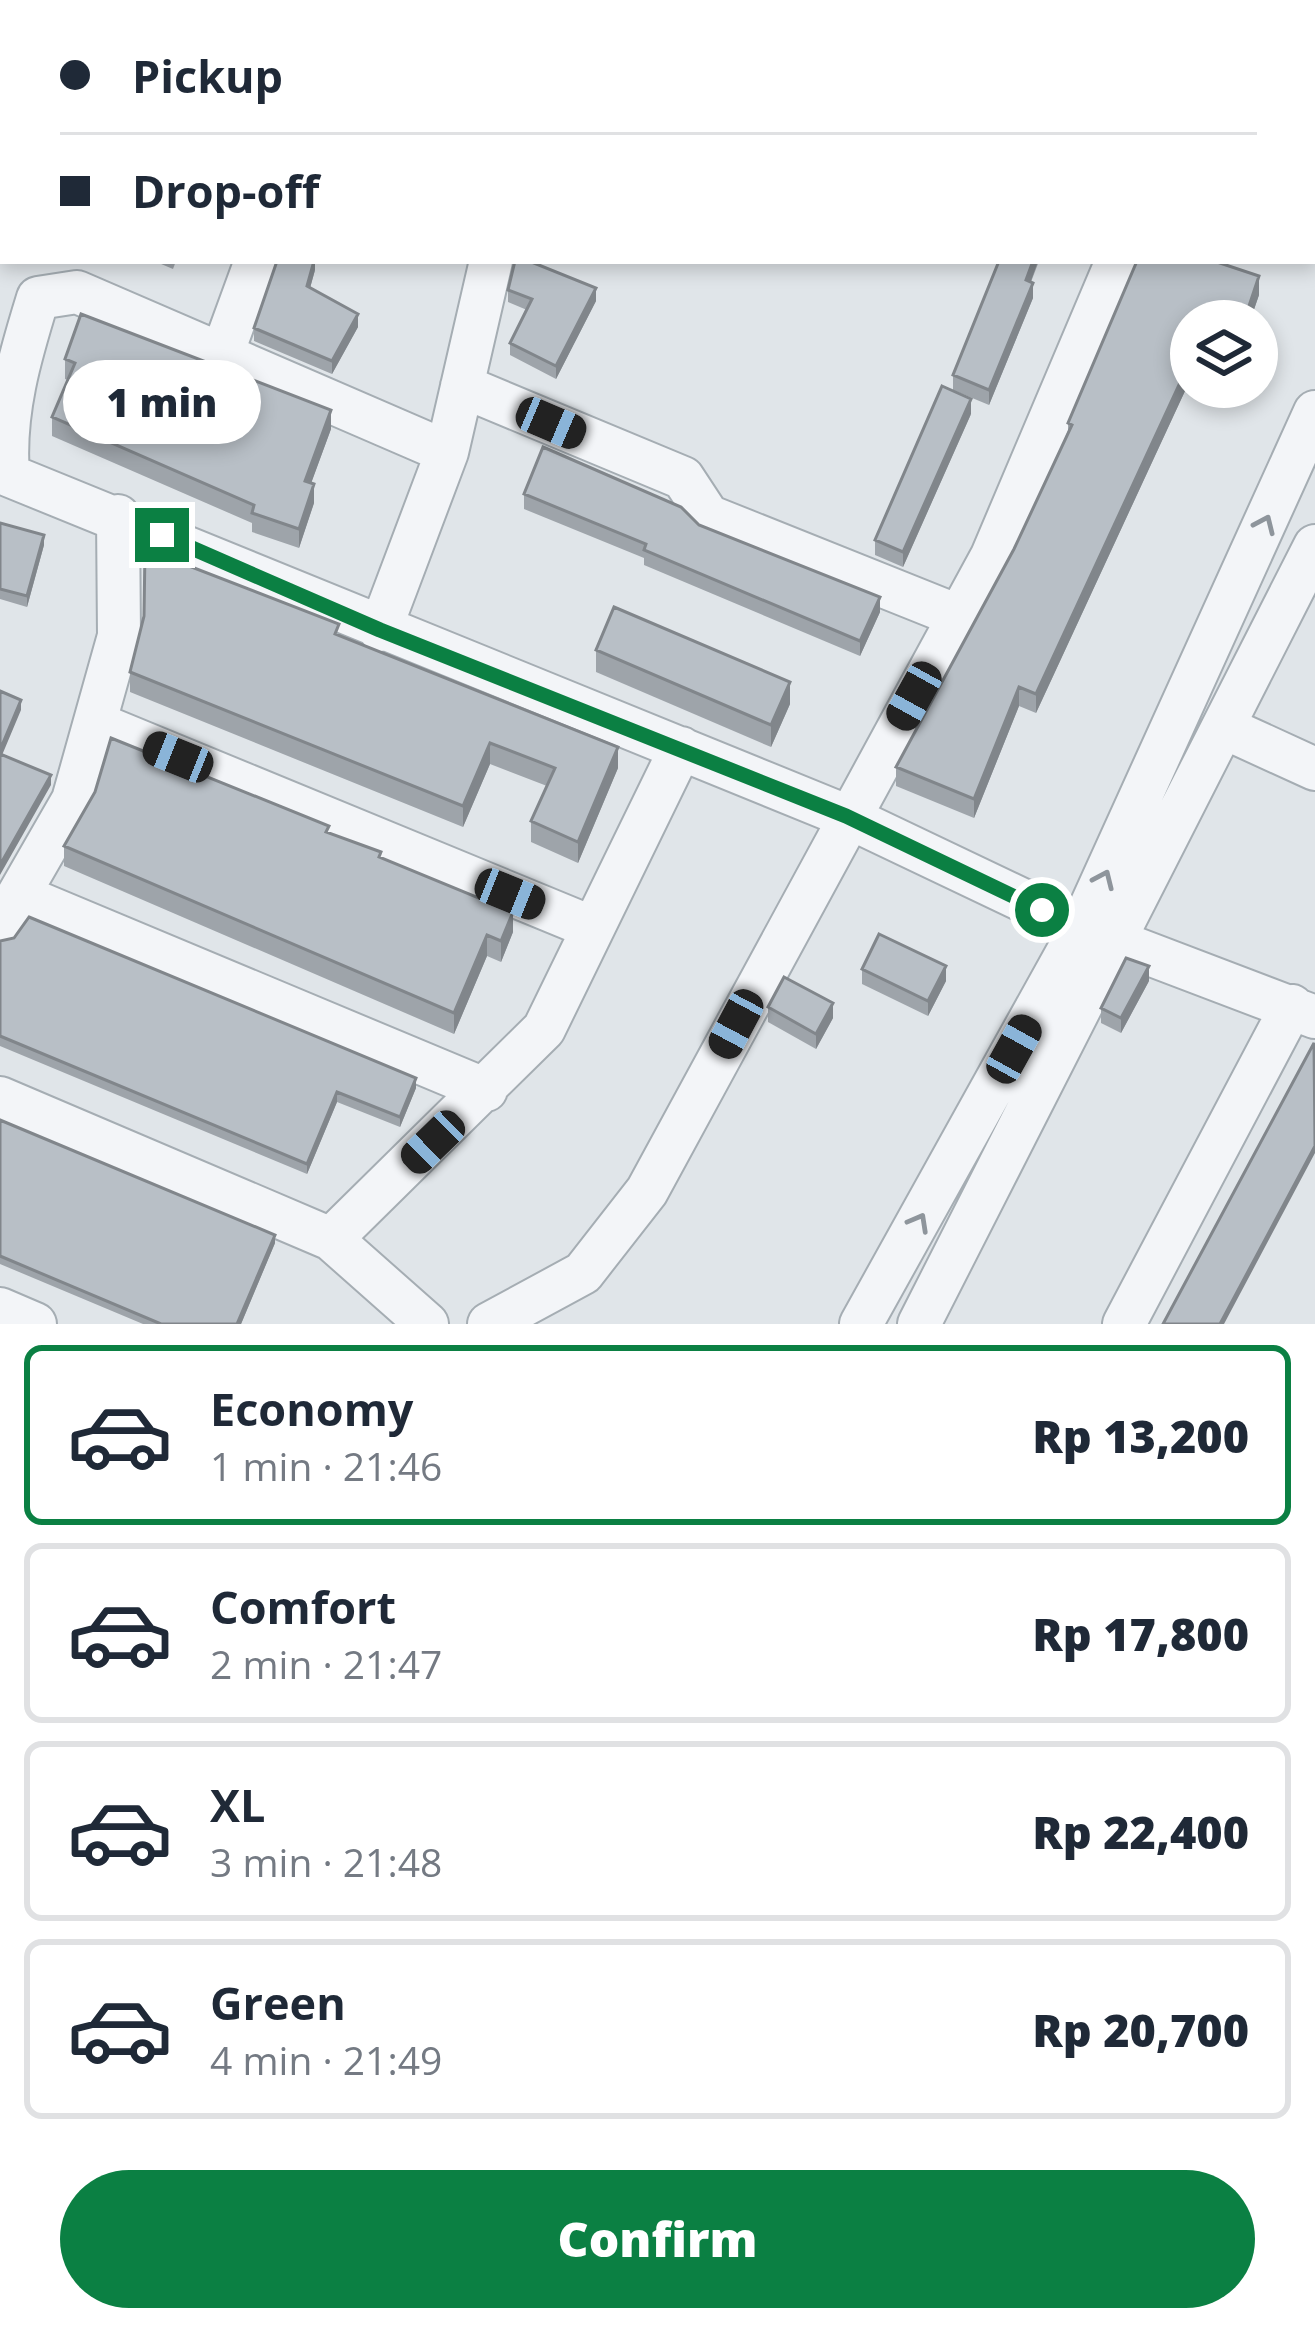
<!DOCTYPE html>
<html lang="en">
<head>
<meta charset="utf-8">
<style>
  body { margin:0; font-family:"Open Sans",sans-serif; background:#f2f2f3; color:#1f2937; height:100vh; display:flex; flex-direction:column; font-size:45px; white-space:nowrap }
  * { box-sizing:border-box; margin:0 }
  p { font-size:39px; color:#747a83 }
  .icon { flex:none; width:66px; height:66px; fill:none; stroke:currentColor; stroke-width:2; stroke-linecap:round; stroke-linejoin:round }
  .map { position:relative; height:1324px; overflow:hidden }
  .details { display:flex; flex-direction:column; background:#fff; flex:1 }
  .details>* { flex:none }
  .hud { position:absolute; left:0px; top:0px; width:1317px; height:264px; box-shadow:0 6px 18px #0003; display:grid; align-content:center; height:264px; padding:0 60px; background:#fff }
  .controls { position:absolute; left:1170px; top:300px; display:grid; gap:24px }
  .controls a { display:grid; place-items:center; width:108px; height:108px; border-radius:50%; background:#fff; box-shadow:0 6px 18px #0003; font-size:60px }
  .end { position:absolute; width:54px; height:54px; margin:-27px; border:15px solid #0b8043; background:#fff; box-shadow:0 0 0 6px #fff }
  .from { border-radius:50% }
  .bubble { position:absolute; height:84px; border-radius:42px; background:#fff; box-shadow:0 6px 18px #0003; font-size:39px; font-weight:800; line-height:84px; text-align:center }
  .car { position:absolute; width:36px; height:72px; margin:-36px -18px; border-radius:15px; box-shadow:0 0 9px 3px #0007; background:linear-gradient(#222 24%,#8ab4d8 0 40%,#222 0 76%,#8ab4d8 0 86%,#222 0) }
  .hud b { display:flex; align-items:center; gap:42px; height:114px; font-size:45px }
  .hud b+b { border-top:3px solid #e0e1e3 }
  .hud i { width:30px; height:30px; background:#1f2937 }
  ul { padding:21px 0 0; list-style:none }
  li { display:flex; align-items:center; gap:36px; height:180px; margin:0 24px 18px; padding:0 36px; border:6px solid #e0e1e3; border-radius:18px }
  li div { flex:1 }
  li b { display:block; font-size:45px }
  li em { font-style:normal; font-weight:800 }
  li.selected { border-color:#0b8043 }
  li>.icon { width:108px; height:108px; stroke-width:1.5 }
  .button { display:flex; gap:24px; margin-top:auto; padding:24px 60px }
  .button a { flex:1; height:138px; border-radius:72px; background:#0b8043; color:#fff; font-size:48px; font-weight:800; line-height:138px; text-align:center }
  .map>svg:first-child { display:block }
</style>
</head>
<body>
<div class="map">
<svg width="1315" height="1324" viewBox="0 0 1315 1324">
  <rect width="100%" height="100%" fill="#e0e5e9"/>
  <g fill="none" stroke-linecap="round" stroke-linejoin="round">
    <!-- minor casing -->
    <g stroke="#a5adb3" stroke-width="46">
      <path id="minor" d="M 525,3 L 525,0
        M 1210,3 L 1211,0
        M 221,357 L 256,261
        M 462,386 L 683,478 L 708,516 L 958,616
        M 447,452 L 491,261
        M 380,630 L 447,452 L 77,292 L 38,298 C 20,356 3,413 8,475 L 846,816 L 1081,928 L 1315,1017
        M 95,723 L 593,928
        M 1223,727 L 1315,769
        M 19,895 L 486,1090
        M 0,927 L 73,800 L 119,636 L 118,516
        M 0,1098 L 331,1239 L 427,1324
        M 331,1239 L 544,1029 L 681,748
        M 0,1309 L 35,1324
        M 489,1324 L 583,1273 L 647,1191 L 992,556 L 1117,261
        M 861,1324 L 1081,928 L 1315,412
        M 919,1324 L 1315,546
        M 1124,1324 L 1292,1006"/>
    </g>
    <!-- minor -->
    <use href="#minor" stroke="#f3f5f8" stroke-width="42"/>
  </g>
  <!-- wall -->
  <path fill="#9ea4aa" d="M 154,261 L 176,261 L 173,269 Z
    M 999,261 L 1039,261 L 1031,282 L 1033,298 L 989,405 L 953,390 L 953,375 Z
    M 1137,261 L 1214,261 L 1259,276 L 1259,295 L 1250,321 L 1191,321 L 1191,378 L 1036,713 L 1019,706 L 974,818 L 896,786 L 896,767 L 1014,549 L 1068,433 L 1068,423 Z
    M 315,270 L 310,288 L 358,327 L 332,374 L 254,341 L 254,328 Z
    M 508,290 L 596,301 L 556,379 L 510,355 L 510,343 L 527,310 L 508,302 Z
    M 65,359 L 331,429 L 311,483 L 314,503 L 299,548 L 252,532 L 252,523 L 52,436 L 52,417 L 68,380 L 65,379 Z
    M 971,414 L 903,567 L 875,555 L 875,540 Z
    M 524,494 L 699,525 L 880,612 L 860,656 L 644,565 L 644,558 L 524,509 Z
    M 0,523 L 44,545 L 27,607 L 0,599 Z
    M 339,636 L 618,768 L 578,863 L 531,842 L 531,821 L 547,786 L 490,764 L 463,827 L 130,692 L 130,672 Z
    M 596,650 L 790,704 L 771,747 L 596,672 Z
    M 329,833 L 381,858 L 513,932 L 501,962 L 487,956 L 454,1034 L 64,866 L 64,846 Z
    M 0,941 L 416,1088 L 400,1127 L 337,1102 L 307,1174 L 0,1046 Z
    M 862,969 L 946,981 L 928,1016 L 862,984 Z
    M 1149,981 L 1121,1033 L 1101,1023 L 1101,1008 Z
    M 768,1007 L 833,1018 L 816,1049 L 768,1022 Z
    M 0,1120 L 275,1243 L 241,1324 L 143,1324 L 0,1264 Z"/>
  <!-- shaded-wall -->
  <path fill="#81868b" d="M 315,261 L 315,270 L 307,299 L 307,286 Z
    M 1033,261 L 1038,261 L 1026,295 L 1026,280 Z
    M 1259,276 L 1259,295 L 1250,321 L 1244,321 Z
    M 1033,283 L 1033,298 L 989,405 L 989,390 Z
    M 596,288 L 596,301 L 556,379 L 556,366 Z
    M 358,314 L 358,327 L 332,374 L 332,361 Z
    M 1191,359 L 1191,378 L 1036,713 L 1036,694 Z
    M 971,399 L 971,414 L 903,567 L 903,552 Z
    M 331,410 L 331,429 L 305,500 L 305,481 Z
    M 314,484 L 314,503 L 299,548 L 299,529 Z
    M 44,535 L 44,545 L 27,607 L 27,596 Z
    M 880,597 L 880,612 L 860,656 L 860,641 Z
    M 790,682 L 790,704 L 771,747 L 771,725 Z
    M 1019,687 L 1019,706 L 974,818 L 974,799 Z
    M 21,700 L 21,710 L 0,760 L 0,750 Z
    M 490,743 L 490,764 L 463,827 L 463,806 Z
    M 618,747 L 618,768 L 578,863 L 578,842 Z
    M 51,775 L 51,785 L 0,875 L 0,865 Z
    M 513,912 L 513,932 L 501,962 L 501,941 Z
    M 487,935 L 487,956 L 454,1034 L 454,1013 Z
    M 946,966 L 946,981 L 928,1016 L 928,1001 Z
    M 1149,966 L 1149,981 L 1121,1033 L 1121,1018 Z
    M 833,1003 L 833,1018 L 816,1049 L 816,1034 Z
    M 416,1078 L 416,1088 L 400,1127 L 400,1117 Z
    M 337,1092 L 337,1102 L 307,1174 L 307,1164 Z
    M 1315,1146 L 1315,1153 L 1224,1324 L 1220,1324 Z
    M 275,1235 L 275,1243 L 241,1324 L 237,1324 Z"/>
  <!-- building -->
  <path fill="#b8bfc6" stroke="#81868b" stroke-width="3" d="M 547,0 L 606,0 L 605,3 L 546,3 Z
    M 1074,0 L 1111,0 L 1110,3 L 1073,3 Z
    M 1260,0 L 1315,0 L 1315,148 L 1314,3 L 1260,3 Z
    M 277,261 L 314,261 L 307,286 L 358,314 L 332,361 L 254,328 Z
    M 515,261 L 529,261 L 596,288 L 556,366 L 510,343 L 532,299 L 508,290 Z
    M 999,261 L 1033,261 L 1026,280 L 1033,283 L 989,390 L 953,375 Z
    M 1137,261 L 1214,261 L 1259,276 L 1244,321 L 1191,321 L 1191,359 L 1036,694 L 1019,687 L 974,799 L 896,767 L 1014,549 L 1072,425 L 1068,423 Z
    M 81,314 L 331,410 L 305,481 L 314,484 L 299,529 L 252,513 L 254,505 L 52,417 L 75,363 L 65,359 Z
    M 942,386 L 971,399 L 903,552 L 875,540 Z
    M 543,447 L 681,507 L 699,525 L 880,597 L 860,641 L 644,550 L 646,544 L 524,494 Z
    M 0,523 L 44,535 L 27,596 L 0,589 Z
    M 145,549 L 339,624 L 335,634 L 618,747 L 578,842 L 531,821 L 555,768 L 490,743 L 463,806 L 130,672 L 144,616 Z
    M 614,607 L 790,682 L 771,725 L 596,650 Z
    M 0,691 L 21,700 L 0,750 Z
    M 111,738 L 329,826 L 326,832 L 381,852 L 379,857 L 513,912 L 501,941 L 487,935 L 454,1013 L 64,846 L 95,792 Z
    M 0,754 L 51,775 L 0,865 Z
    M 29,917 L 416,1078 L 400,1117 L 337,1092 L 307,1164 L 0,1036 L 0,941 L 14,938 Z
    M 879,934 L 946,966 L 928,1001 L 862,969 Z
    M 1126,958 L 1149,966 L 1121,1018 L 1101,1008 Z
    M 784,977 L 833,1003 L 816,1034 L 768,1007 Z
    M 1314,1043 L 1315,1146 L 1220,1324 L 1163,1324 Z
    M 0,1120 L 275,1235 L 237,1324 L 161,1324 L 0,1256 Z"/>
  <!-- one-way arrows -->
  <defs><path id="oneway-chevron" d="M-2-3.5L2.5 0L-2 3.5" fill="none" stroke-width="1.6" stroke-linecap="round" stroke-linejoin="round" transform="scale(3)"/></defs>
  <g stroke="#8e959c">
    <use href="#oneway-chevron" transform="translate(1265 524) rotate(-66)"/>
    <use href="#oneway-chevron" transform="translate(1104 879) rotate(-66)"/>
    <use href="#oneway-chevron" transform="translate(919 1222) rotate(-61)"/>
  </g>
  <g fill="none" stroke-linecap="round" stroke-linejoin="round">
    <!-- route -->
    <path stroke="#0b8043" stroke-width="15" d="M 162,535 L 380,630 L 846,816 L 1042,910"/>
  </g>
</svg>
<div class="controls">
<a><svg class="icon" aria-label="layers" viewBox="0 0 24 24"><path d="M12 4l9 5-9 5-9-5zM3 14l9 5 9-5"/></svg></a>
</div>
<i class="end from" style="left:1042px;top:910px"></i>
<i class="end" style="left:162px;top:535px"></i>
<div class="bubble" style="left:63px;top:360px;width:198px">1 min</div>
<i class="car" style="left:551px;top:423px;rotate:113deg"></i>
<i class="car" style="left:914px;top:696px;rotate:209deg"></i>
<i class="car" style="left:178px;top:757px;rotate:292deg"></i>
<i class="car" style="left:510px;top:894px;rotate:112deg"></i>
<i class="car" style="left:736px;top:1024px;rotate:208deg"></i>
<i class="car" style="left:1014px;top:1049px;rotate:29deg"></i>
<i class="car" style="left:433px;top:1142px;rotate:226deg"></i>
<div class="hud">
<b><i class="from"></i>Pickup</b>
<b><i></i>Drop-off</b>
</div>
</div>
<section class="details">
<ul>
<li class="selected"><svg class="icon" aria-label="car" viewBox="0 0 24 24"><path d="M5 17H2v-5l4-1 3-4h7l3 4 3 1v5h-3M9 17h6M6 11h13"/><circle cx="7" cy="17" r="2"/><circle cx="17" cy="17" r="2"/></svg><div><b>Economy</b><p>1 min · 21:46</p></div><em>Rp 13,200</em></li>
<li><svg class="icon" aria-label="car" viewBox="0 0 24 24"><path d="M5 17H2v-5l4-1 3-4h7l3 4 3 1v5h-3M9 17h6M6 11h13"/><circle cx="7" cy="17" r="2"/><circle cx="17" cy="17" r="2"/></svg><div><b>Comfort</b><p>2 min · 21:47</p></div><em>Rp 17,800</em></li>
<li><svg class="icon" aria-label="car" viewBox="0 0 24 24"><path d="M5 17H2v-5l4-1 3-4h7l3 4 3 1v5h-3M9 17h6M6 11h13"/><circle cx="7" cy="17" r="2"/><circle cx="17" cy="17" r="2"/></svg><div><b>XL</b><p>3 min · 21:48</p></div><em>Rp 22,400</em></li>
<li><svg class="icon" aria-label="car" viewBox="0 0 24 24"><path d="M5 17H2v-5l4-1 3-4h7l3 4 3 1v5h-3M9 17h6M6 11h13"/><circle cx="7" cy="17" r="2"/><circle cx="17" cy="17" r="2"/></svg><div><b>Green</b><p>4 min · 21:49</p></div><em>Rp 20,700</em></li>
</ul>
<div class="button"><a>Confirm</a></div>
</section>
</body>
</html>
